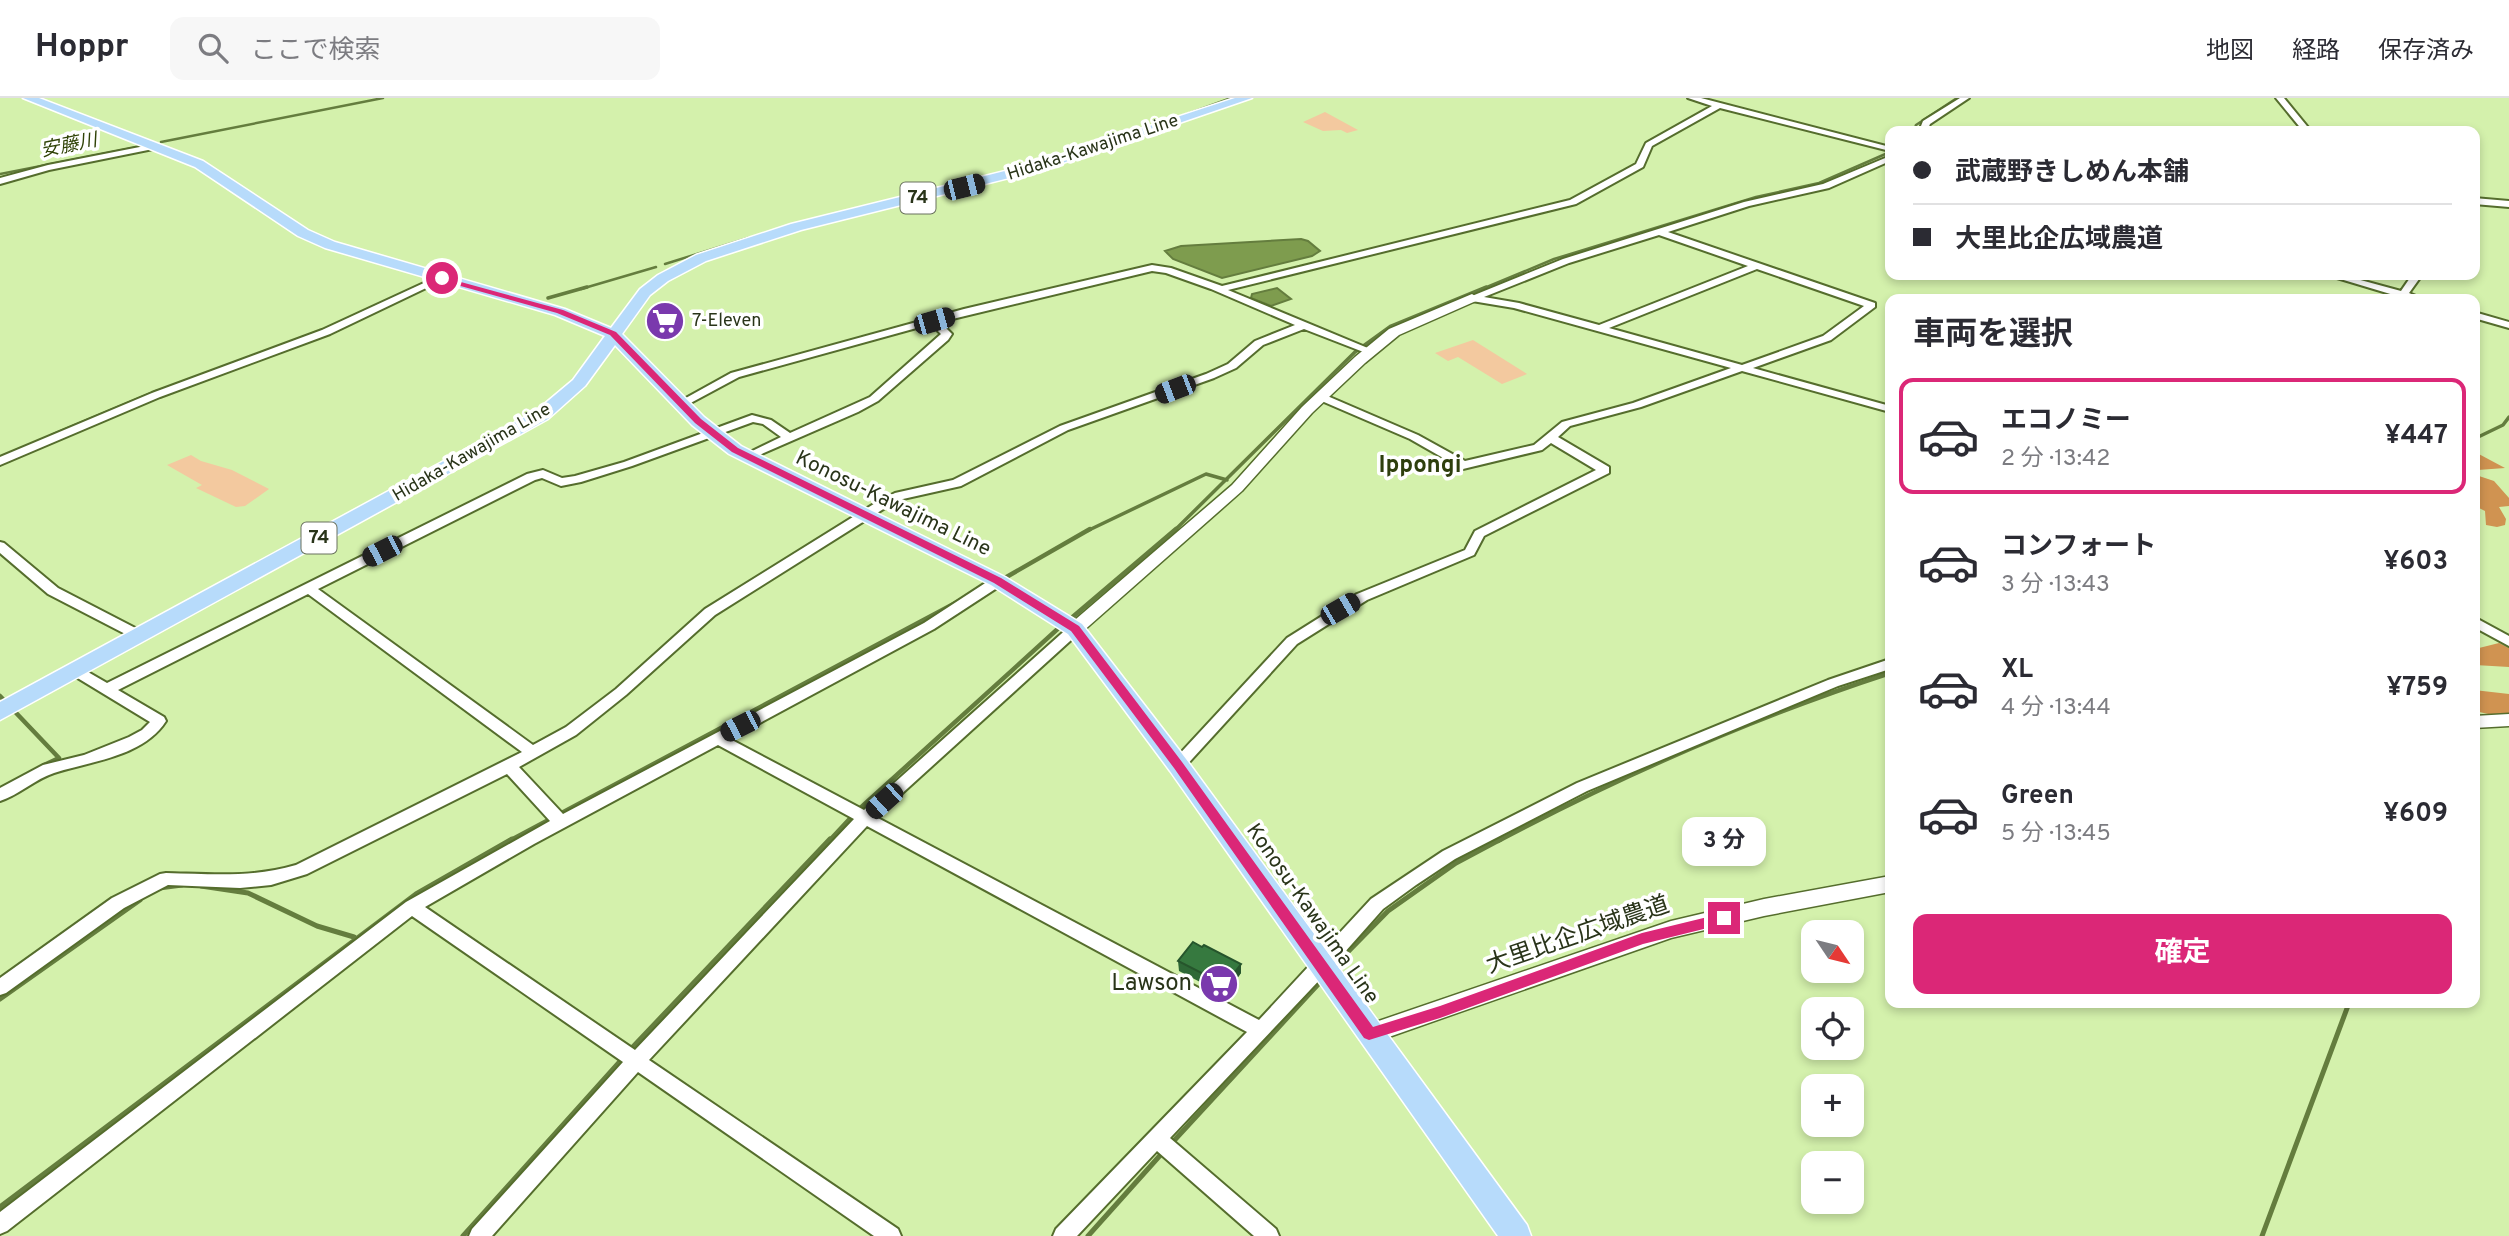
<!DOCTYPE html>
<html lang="ja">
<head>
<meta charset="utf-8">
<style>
  body { margin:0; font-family:Overpass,"Noto Sans JP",sans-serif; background:#f7f7f7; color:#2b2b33; height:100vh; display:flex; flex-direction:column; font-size:26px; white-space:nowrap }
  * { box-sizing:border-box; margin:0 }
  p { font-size:23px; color:#7c7c81 }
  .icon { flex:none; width:38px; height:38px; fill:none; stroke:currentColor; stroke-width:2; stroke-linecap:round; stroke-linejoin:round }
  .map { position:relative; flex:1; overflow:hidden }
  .sheet { position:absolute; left:1885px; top:196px; width:595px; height:714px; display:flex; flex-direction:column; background:#fff; border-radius:14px; box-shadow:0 4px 10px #0003 }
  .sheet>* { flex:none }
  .hud { position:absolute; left:1885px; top:28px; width:595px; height:154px; border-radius:14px; box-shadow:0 4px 10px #0003; display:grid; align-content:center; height:154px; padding:0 28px; background:#fff }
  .needle { width:46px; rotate:125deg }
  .buttons { position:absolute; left:1801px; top:822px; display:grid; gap:14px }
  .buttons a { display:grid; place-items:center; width:63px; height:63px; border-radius:14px; background:#fff; box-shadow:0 4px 10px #0003; font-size:35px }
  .end { position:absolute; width:32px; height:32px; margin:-16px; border:9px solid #db2777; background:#fff; box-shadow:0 0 0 4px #fff }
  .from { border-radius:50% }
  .bubble { position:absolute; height:49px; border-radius:14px; background:#fff; box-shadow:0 4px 10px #0003; font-size:23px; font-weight:700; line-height:49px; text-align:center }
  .car { position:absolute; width:21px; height:42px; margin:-21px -10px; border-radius:9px; box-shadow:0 0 5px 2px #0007; background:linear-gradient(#222 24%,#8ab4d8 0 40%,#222 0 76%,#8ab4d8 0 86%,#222 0) }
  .hud b { display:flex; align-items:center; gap:24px; height:66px; font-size:26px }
  .hud b+b { border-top:2px solid #e1e1e2 }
  .hud i { width:18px; height:18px; background:#2b2b33 }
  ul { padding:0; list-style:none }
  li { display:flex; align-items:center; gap:21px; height:116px; margin:0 14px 10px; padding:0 14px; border:4px solid transparent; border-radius:14px }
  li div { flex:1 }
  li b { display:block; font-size:26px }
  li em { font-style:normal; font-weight:700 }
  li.active { border-color:#db2777 }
  li>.icon { width:63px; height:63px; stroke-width:1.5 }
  h2 { padding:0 28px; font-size:32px; line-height:84px }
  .action { display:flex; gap:14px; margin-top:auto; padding:14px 28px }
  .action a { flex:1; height:80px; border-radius:14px; background:#db2777; color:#fff; font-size:28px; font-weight:700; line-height:80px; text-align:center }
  header { display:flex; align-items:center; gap:42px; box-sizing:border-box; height:98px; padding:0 35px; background:#fff; border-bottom:2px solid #e1e1e2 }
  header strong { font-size:33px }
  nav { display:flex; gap:38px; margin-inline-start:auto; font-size:24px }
  .search { width:490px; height:63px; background:#f7f7f7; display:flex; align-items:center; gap:18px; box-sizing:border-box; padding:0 24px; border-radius:14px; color:#7c7c81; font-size:26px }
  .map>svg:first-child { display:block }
</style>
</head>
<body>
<header>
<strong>Hoppr</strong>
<div class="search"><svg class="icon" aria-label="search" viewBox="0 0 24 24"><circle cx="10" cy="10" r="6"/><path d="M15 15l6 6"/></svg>ここで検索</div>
<nav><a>地図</a><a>経路</a><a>保存済み</a></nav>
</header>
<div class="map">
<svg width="2509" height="1138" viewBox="0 0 2509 1138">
  <rect width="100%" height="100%" fill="#d4f1ac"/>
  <!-- green -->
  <path fill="#f3c99f" d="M 1325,14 L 1358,32 L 1347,35 L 1341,32 L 1323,33 L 1303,24 Z
    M 1473,242 L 1527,276 L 1502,286 L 1458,259 L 1448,263 L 1435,255 Z
    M 191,357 L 201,363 L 232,372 L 269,391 L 245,408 L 236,409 L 196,390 L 202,387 L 167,367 Z"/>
  <!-- forest -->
  <path fill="#d09351" d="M 2475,354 L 2505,370 L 2478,372 L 2476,377 L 2494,383 L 2509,400 L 2509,408 L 2499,409 L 2506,421 L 2505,427 L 2497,429 L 2486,427 L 2485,413 L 2475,408 Z
    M 2499,545 L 2509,550 L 2509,569 L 2475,567 L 2475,551 Z
    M 2474,592 L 2509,596 L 2509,616 L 2497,618 L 2475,613 Z"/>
  <!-- water -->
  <path fill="#7e9c4e" stroke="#647d3e" stroke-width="2" d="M 1301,141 L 1308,143 L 1320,153 L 1312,158 L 1222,180 L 1173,161 L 1165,153 L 1181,148 Z
    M 1277,190 L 1291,201 L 1271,208 L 1251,200 L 1252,196 Z"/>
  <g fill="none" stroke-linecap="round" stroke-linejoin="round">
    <!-- stream-far3 -->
    <path stroke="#647d3e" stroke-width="2.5" d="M 1179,19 L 1231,0
      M 1914,33 L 1916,27 L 1957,0
      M 161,44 L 383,0
      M 0,76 L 143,48
      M 665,166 L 748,140
      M 581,191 L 656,169
      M 1482,191 L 1554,161 L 1756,99 L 1819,85 L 1890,54"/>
    <!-- stream-far2 -->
    <path stroke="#647d3e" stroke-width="3.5" d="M 548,200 L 587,189
      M 52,337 L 157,293
      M 2474,341 L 2503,327 L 2509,319
      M 1087,433 L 1206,376 L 1227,382
      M 1174,433 L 1355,254 L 1391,228 L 1486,189"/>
    <!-- stream-far1 -->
    <path stroke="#647d3e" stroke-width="4.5" d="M 1003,481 L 1090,431
      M 1069,522 L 1176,431
      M 0,598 L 59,660 L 44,667
      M 509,743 L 961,502
      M 829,743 L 857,713 L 1062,527
      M 1498,743 C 1623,677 1755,619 1890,575"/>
    <!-- stream -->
    <path stroke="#647d3e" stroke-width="5" d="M 201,788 L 248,795 L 317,828 L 354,839
      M 159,790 L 182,787
      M 1333,869 L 1388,813 L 1456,765 L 1501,741
      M 0,901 L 140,802
      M 629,953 L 830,741
      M 1170,1047 L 1323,881
      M 0,1109 L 416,796 L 512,741
      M 463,1138 L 624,959
      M 1088,1138 L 1164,1053
      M 2262,1138 L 2349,905"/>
    <!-- minor casing -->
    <g stroke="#556d2d" stroke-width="4">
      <path id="minor" d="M 1688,0 L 1701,0 L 1890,49 L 1890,53 L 1720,10 L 1652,48 L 1643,69 L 1576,106 L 1228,192 L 1375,253 L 1370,256 L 1366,255 L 1304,231 L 1263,247 L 1236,270 L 1214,280 L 1068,332 L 961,388 L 903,401 L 885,410 L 715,517 L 626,597 L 576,637 L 519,669 L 563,716 L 924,525 L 993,480 L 1003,480 L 1005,483 L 1003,486 L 934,531 L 730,641 L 864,712 L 1070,528 L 1080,528 L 1082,531 L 1080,534 L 876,719 L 1259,922 L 1371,801 L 1443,753 L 1577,685 L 1828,582 L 1890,561 L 1890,571 L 1838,588 L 1587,693 L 1455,761 L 1416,787 L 1383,811 L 1328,873 L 1170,1040 L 1276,1131 L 1279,1138 L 1254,1138 L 1157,1053 L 1077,1138 L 1053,1138 L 1056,1131 L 1247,934 L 867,728 L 649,962 L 898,1131 L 901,1138 L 874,1138 L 638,974 L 492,1138 L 469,1138 L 472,1131 L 623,964 L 412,818 L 7,1133 L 0,1136 L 0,1114 L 406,804 L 550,723 L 507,676 L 307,776 L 271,787 L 240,790 L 168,787 L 124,810 L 6,895 L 0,897 L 0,880 L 112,800 L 160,776 L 166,775 C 211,776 253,780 296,767 L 522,654 L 308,496 L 118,592 L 164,619 L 166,623 C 143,659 91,663 54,675 C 35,681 19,697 0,703 L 0,690 L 43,667 L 84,657 L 129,639 L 142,632 L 150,624 L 71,576 L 69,573 L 71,570 L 81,570 L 107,585 L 527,376 L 543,372 L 562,380 L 575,378 L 624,364 L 752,317 L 771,322 L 790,335 L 870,299 L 941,236 L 931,226 L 739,279 L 685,308 L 681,309 L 675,306 L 731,275 L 964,211 L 1152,167 L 1171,170 L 1222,188 L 1570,102 L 1636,66 L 1646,45 L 1712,8 ZM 1152,173 L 1166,175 L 1211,191 L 1295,227 L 1255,243 L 1228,266 L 1206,276 L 1060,328 L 953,382 L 895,395 L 877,404 L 705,511 L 616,591 L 566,629 L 533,647 L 318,491 L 535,382 L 542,380 L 561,388 L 581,384 L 632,368 L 753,324 L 763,326 L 781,339 L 740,359 L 742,361 L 750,361 L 858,314 L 878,303 L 948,242 L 952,236 L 940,224 ZM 718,647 L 854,721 L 635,952 L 425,809 L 534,746 Z
        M 1960,0 L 1969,0 L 1930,26 L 1927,33 L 1919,33 L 1923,23 Z
        M 2276,0 L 2284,0 L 2311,33 L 2303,33 Z
        M 155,46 L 159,48 L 158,50 L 49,72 L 0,86 L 0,80 L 48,67 Z
        M 1890,58 L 1890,63 L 1829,90 L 1749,108 L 1668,134 L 1875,205 L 1875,209 L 1831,242 L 1753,270 L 1890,308 L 1890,314 L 1742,273 L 1641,309 L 1570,328 L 1558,339 L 1609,369 L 1609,375 L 1484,438 L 1474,457 L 1367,502 L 1297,546 L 1183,671 L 1173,671 L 1170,667 L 1173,663 L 1287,540 L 1357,496 L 1465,452 L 1475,433 L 1596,372 L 1551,345 L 1542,352 L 1463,371 L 1459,369 L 1410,341 L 1317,301 L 1317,297 L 1325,297 L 1418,337 L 1465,363 L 1534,347 L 1562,324 L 1633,305 L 1731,270 L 1514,210 L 1472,203 L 1467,200 L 1563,161 L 1744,104 L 1823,86 ZM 1659,137 L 1748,168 L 1599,227 L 1519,205 L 1484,199 L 1569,165 ZM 1757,171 L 1864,208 L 1823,238 L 1742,267 L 1609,230 Z
        M 2474,100 L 2509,103 L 2509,109 L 2474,106 Z
        M 2327,177 L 2342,177 L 2401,193 L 2412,177 L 2422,177 L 2409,195 L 2423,201 L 2395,201 L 2397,198 Z
        M 439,178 L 447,180 L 330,236 L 160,299 L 0,367 L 0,359 L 152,295 L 322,232 Z
        M 2474,214 L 2509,224 L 2509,230 L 2474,220 Z
        M 0,444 L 4,445 L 58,490 L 145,535 L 147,538 L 145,541 L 135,541 L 48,496 L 0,455 Z
        M 2474,519 L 2509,538 L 2509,548 L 2474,529 Z"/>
    </g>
    <!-- tertiary casing -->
    <g stroke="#556d2d" stroke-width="3">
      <path id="tertiary" d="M 1472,196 L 1478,200 L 1476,203 L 1399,237 L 1365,265 L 1312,315 L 1242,393 L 1081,535 L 1069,535 L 1067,531 L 1069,527 L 1232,387 L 1302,309 L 1355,259 L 1389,231 Z
        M 2509,616 L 2509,628 L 2474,630 L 2474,618 Z
        M 1890,778 L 1890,794 L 1764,818 L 1671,840 L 1369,946 L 1361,943 L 1358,936 L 1361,929 L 1671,823 L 1764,801 Z"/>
    </g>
    <!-- primary casing -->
    <g stroke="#fff" stroke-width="3">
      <path id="primary" d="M 23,0 L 39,0 L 203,63 L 308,132 L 335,144 L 565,211 L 611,230 L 640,191 L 658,177 L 696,157 L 791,126 L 1037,65 L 1235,0 L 1252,0 L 1045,71 L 801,132 L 706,163 L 668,183 L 650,197 L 622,236 L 704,319 L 741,348 L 1005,479 L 1082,526 L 1186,661 L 1527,1127 L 1531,1138 L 1498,1138 L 1170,673 L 1068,536 L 991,487 L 729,356 L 692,327 L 615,247 L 585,288 L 548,321 L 0,622 L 0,604 L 536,313 L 573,282 L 605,238 L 555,217 L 325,150 L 298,138 L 195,69 Z"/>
    </g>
    <!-- minor -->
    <use href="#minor" fill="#fff" fill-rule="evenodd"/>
    <!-- tertiary -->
    <use href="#tertiary" fill="#fff" fill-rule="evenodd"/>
    <!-- primary -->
    <use href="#primary" fill="#b7dbfb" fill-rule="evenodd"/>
  </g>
  <!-- wall -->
  <path fill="#2e6836" d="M 1202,849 L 1241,866 L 1241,875 L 1225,897 L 1179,873 L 1178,863 Z"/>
  <!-- shaded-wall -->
  <path fill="#26552c" d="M 1241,866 L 1241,875 L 1225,897 L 1225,887 Z"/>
  <!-- building -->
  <path fill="#36793f" stroke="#26552c" stroke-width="2" d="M 1193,844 L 1202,849 L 1204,847 L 1241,866 L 1225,887 L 1178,863 Z"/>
  <!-- route -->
  <path fill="#db2777" d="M 439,178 L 563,212 L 616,234 L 701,321 L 738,350 L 1001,480 L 1079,528 L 1182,664 L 1373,929 L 1440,908 L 1642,835 L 1724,815 L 1731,820 L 1724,826 L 1643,846 L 1440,920 L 1369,942 L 1364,940 L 1174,670 L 1071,533 L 994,485 L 732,354 L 695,325 L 610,237 L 557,215 L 439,182 Z"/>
  <!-- icons -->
  <defs>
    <g id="supermarket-disc" transform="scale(2.0125)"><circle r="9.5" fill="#7a39ad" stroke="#fff"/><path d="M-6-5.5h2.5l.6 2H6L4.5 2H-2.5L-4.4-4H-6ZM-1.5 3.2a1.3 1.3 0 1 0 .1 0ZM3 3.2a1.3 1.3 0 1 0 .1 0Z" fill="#fff"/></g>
  </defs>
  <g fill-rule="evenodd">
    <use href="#supermarket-disc" x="665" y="223"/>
    <use href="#supermarket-disc" x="1219" y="886"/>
  </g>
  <g text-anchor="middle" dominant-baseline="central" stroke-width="7" stroke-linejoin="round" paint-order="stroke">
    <!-- far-street labels -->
    <g font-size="18" fill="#293419" stroke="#fff">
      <text transform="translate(1093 50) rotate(-18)">Hidaka-Kawajima Line</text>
      <text transform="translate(472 355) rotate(-30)">Hidaka-Kawajima Line</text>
    </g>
    <!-- far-poi labels -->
    <g font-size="18" fill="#293419" stroke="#fff" text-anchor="start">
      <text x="692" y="223">7-Eleven</text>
    </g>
    <!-- far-water labels -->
    <g font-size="19" font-style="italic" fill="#304307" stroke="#fff">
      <text transform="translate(69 48) rotate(-11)">安藤川</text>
    </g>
    <!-- shield labels -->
    <g fill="#fff" stroke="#69715e" stroke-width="2">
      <rect x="900.5" y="84.5" width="35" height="31" rx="5"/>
      <rect x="301.5" y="424.5" width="35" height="31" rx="5"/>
    </g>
    <g font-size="19" font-weight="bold" fill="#293419">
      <text x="918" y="100">74</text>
      <text x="319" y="440">74</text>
    </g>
    <!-- street labels -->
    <g font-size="21" fill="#293419" stroke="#fff">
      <text transform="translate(893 406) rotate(26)">Konosu-Kawajima Line</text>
      <text transform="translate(1312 816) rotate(55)">Konosu-Kawajima Line</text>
    </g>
    <!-- quarter labels -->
    <g font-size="24" font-weight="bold" fill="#2e3f0d" stroke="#fff">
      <text x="1420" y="368">Ippongi</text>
    </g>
    <!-- near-street labels -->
    <g font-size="24" fill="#293419" stroke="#fff">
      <text transform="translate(1578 838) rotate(-19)">大里比企広域農道</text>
    </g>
    <!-- near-poi labels -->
    <g font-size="24" fill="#293419" stroke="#fff" text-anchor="end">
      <text x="1192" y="886">Lawson</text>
    </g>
  </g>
</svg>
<div class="buttons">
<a><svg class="needle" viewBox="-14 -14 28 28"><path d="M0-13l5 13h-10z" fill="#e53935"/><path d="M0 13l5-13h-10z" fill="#7c7c81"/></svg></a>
<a><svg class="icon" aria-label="locate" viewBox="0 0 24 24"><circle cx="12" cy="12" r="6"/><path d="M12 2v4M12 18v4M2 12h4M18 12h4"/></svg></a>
<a>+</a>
<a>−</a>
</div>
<i class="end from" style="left:442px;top:180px"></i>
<i class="end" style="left:1724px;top:820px"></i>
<div class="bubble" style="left:1682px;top:719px;width:84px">3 分</div>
<i class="car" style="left:964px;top:89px;rotate:76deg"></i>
<i class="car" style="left:934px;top:223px;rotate:74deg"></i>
<i class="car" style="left:1175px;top:291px;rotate:249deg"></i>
<i class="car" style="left:382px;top:453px;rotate:243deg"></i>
<i class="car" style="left:1340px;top:511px;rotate:60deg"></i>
<i class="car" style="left:740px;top:628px;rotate:243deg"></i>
<i class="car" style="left:884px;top:703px;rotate:228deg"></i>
<div class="hud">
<b><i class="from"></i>武蔵野きしめん本舗</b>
<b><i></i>大里比企広域農道</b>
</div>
<section class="sheet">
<h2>車両を選択</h2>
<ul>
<li class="active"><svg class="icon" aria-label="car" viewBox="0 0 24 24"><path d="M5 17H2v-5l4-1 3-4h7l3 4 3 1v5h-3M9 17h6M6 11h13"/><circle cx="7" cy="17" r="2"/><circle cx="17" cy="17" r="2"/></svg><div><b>エコノミー</b><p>2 分 · 13:42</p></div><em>¥447</em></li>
<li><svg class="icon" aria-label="car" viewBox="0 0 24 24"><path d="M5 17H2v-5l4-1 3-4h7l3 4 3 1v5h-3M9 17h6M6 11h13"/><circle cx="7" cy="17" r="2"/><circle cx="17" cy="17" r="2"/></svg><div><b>コンフォート</b><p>3 分 · 13:43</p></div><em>¥603</em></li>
<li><svg class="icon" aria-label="car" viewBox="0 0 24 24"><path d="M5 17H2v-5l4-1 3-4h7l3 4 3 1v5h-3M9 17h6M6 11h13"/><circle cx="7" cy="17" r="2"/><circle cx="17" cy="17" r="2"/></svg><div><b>XL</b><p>4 分 · 13:44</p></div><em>¥759</em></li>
<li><svg class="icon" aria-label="car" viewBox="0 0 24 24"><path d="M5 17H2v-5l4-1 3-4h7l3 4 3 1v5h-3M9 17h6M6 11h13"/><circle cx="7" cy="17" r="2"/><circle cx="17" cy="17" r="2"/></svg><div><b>Green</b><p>5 分 · 13:45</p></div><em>¥609</em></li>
</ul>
<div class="action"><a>確定</a></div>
</section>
</div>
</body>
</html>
